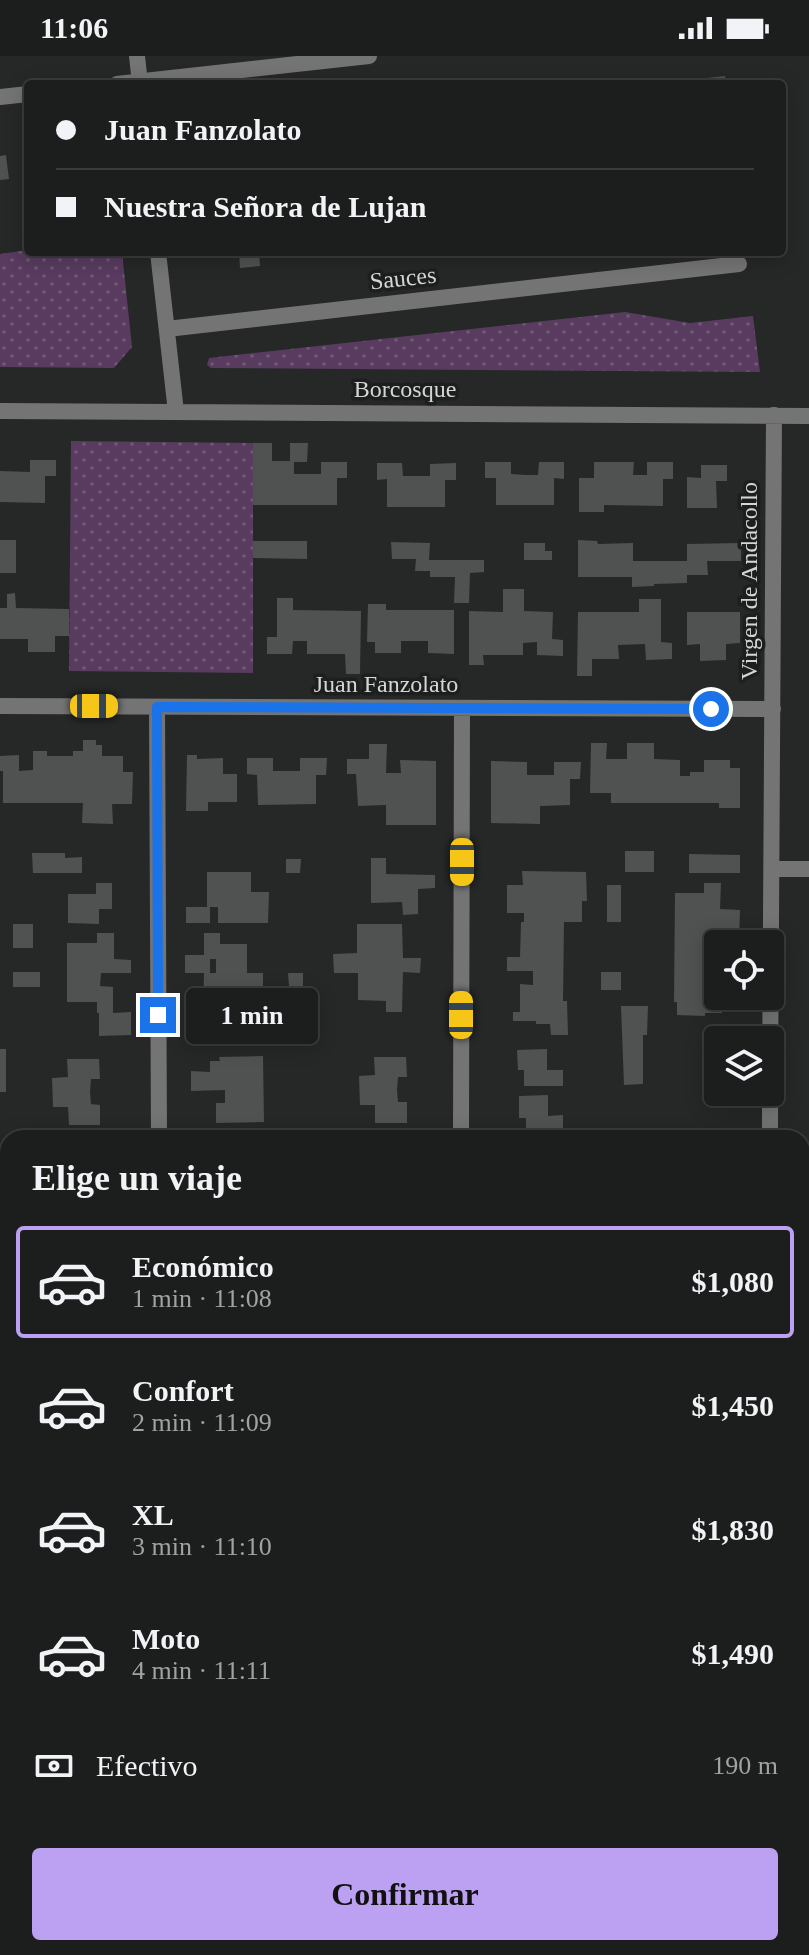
<!DOCTYPE html>
<html lang="es">
<head>
<meta charset="utf-8">
<style>
  body { margin:0; font-family:Georgia,serif; background:#292b2a; color:#f1f3f6; height:100vh; display:flex; flex-direction:column; font-size:30px; white-space:nowrap }
  * { box-sizing:border-box; margin:0 }
  p { font-size:26px; color:#a0a2a4 }
  .icon { flex:none; width:44px; height:44px; fill:none; stroke:currentColor; stroke-width:2; stroke-linecap:round; stroke-linejoin:round }
  .map { position:relative; flex:1; overflow:hidden }
  .sheet { position:absolute; left:0px; top:1074px; width:810px; height:826px; display:flex; flex-direction:column; background:#1c1e1d; border-radius:24px 24px 0 0; box-shadow:0 4px 20px #0003,0 0 0 2px #3a3c3b }
  .sheet>* { flex:none }
  .guide { position:absolute; left:24px; top:24px; width:762px; height:176px; border-radius:8px; box-shadow:0 4px 20px #0003,0 0 0 2px #3a3c3b; display:grid; align-content:center; height:176px; padding:0 32px; background:#1c1e1d }
  .buttons { position:absolute; left:704px; top:874px; display:grid; gap:16px }
  .buttons a { display:grid; place-items:center; width:80px; height:80px; border-radius:8px; background:#1c1e1d; box-shadow:0 4px 20px #0003,0 0 0 2px #3a3c3b; font-size:40px }
  .end { position:absolute; width:36px; height:36px; margin:-18px; border:10px solid #1a73e8; background:#fff; box-shadow:0 0 0 4px #fff }
  .from { border-radius:50% }
  .bubble { position:absolute; height:56px; border-radius:8px; background:#1c1e1d; box-shadow:0 4px 20px #0003,0 0 0 2px #3a3c3b; font-size:26px; font-weight:600; line-height:56px; text-align:center }
  .car { position:absolute; width:24px; height:48px; margin:-24px -12px; border-radius:10px; box-shadow:0 0 6px 2px #0007; background:linear-gradient(#f5c518 24%,#345 0 40%,#f5c518 0 76%,#345 0 86%,#f5c518 0) }
  .guide b { display:flex; align-items:center; gap:28px; height:76px; font-size:30px }
  .guide b+b { border-top:2px solid #3a3c3b }
  .guide i { width:20px; height:20px; background:#f1f3f6 }
  ul { padding:0; list-style:none }
  li { display:flex; align-items:center; gap:24px; height:112px; margin:0 16px 12px; padding:0 16px; border:4px solid transparent; border-radius:8px }
  li div { flex:1 }
  li b { display:block; font-size:30px }
  li em { font-style:normal; font-weight:600 }
  li.on { border-color:#bca0f2 }
  li>.icon { width:72px; height:72px; stroke-width:1.5 }
  h2 { padding:0 32px; font-size:36px; line-height:96px }
  .pay { display:flex; align-items:center; gap:20px; height:88px; padding:0 32px; font-size:30px }
  .pay p { margin-inline-start:auto }
  .cta { display:flex; gap:16px; margin-top:auto; padding:16px 32px }
  .cta a { flex:1; height:92px; border-radius:8px; background:#bca0f2; color:#111; font-size:32px; font-weight:600; line-height:92px; text-align:center }
  .status { display:flex; justify-content:space-between; align-items:center; height:56px; padding:0 40px; background:#1c1e1d; direction:ltr }
  .status svg { height:22px; fill:currentColor }
  .map>svg:first-child { display:block }
</style>
</head>
<body>
<div class="status"><b>11:06</b><svg viewBox="0 0 49 12"><path d="M0 12V9h3v3zM5 12V6h3v6zM10 12V3h3v9zM15 12V0h3v12zM26 1h20v11H26zM47 4h2v5h-2z"/></svg></div>
<div class="map">
<svg width="809" height="1899" viewBox="0 0 809 1899">
  <defs>
    <pattern id="park-dots" width="8" height="8" patternUnits="userSpaceOnUse" patternTransform="scale(2)"><rect width="8" height="8" fill="#583b5f"/><path d="M2 2h.1M6 6h.1" fill="none" stroke="#6f5775" stroke-width="1.8" stroke-linecap="round"/></pattern>
  </defs>
  <rect width="100%" height="100%" fill="#252827"/>
  <!-- park -->
  <path fill="url(#park-dots)" d="M 28,194 L 28,196 L 122,196 L 132,291 L 114,312 L 0,311 L 0,198 Z
    M 625,256 L 690,267 L 753,260 L 760,316 L 211,312 L 207,309 L 209,302 Z
    M 71,385 L 253,387 L 253,617 L 69,615 Z
    M 802,1833 L 809,1833 L 809,1899 L 784,1899 L 784,1892 L 802,1892 Z"/>
  <!-- building -->
  <path fill="#4f5250" fill-rule="evenodd" d="M 725,20 L 726,28 L 699,28 L 698,23 Z
    M 6,99 L 9,123 L 0,124 L 0,100 Z
    M 239,196 L 259,196 L 260,210 L 240,212 Z
    M 253,387 L 272,387 L 272,405 L 290,405 L 290,387 L 308,387 L 307,406 L 294,406 L 294,418 L 321,418 L 321,406 L 347,406 L 347,422 L 337,422 L 337,449 L 253,449 Z
    M 30,404 L 56,404 L 56,420 L 45,420 L 45,447 L 0,446 L 0,415 L 30,416 Z
    M 485,406 L 511,406 L 511,418 L 525,419 L 538,419 L 539,406 L 564,406 L 564,423 L 554,422 L 554,449 L 496,449 L 496,422 L 485,422 Z
    M 594,406 L 634,406 L 633,419 L 647,419 L 647,406 L 673,406 L 673,423 L 663,423 L 663,450 L 604,449 L 604,456 L 579,456 L 579,422 L 594,422 Z
    M 377,407 L 402,407 L 403,420 L 430,420 L 430,408 L 456,407 L 456,424 L 445,424 L 445,451 L 387,451 L 387,423 L 377,424 Z
    M 701,409 L 727,409 L 727,425 L 716,425 L 717,452 L 687,452 L 687,421 L 701,422 Z
    M 0,484 L 16,484 L 16,517 L 0,517 Z
    M 578,484 L 597,485 L 598,488 L 633,487 L 633,505 L 687,505 L 687,488 L 741,487 L 741,505 L 707,505 L 708,519 L 687,519 L 687,527 L 654,528 L 654,530 L 632,531 L 632,521 L 578,521 Z
    M 253,485 L 307,485 L 307,503 L 253,502 Z
    M 391,486 L 430,487 L 429,504 L 484,504 L 484,516 L 470,517 L 469,547 L 454,547 L 455,521 L 430,521 L 430,515 L 415,515 L 416,503 L 392,503 Z
    M 524,487 L 545,487 L 545,495 L 552,495 L 552,504 L 524,504 Z
    M 503,533 L 524,533 L 524,555 L 553,556 L 552,583 L 563,584 L 563,600 L 537,599 L 537,586 L 523,587 L 523,599 L 483,599 L 484,609 L 469,609 L 469,555 L 503,556 Z
    M 15,537 L 16,552 L 69,553 L 69,580 L 55,580 L 55,596 L 28,596 L 28,583 L 0,583 L 0,552 L 7,552 L 7,538 Z
    M 277,542 L 293,542 L 293,554 L 361,555 L 360,618 L 346,618 L 345,598 L 307,598 L 307,585 L 293,585 L 292,598 L 267,598 L 267,581 L 277,581 Z
    M 639,543 L 661,543 L 661,586 L 672,587 L 672,603 L 646,604 L 645,588 L 618,589 L 619,603 L 592,603 L 592,620 L 577,620 L 578,556 L 639,556 Z
    M 368,548 L 386,548 L 386,554 L 454,554 L 454,598 L 428,597 L 428,585 L 401,585 L 401,597 L 375,597 L 375,586 L 367,586 Z
    M 687,556 L 740,556 L 740,587 L 726,588 L 726,604 L 700,605 L 700,588 L 687,589 Z
    M 83,684 L 96,684 L 96,689 L 102,689 L 102,700 L 123,700 L 123,716 L 133,716 L 132,748 L 112,748 L 113,768 L 82,767 L 83,747 L 3,747 L 3,715 L 0,715 L 0,700 L 19,699 L 19,715 L 33,714 L 33,695 L 47,695 L 47,700 L 73,700 L 73,695 L 83,695 Z
    M 591,687 L 607,687 L 606,703 L 627,703 L 627,687 L 654,687 L 654,703 L 680,704 L 680,720 L 690,720 L 690,716 L 704,716 L 704,704 L 730,704 L 730,712 L 740,712 L 740,752 L 719,752 L 719,747 L 611,747 L 611,737 L 590,737 Z
    M 369,688 L 387,688 L 386,717 L 401,717 L 400,704 L 436,705 L 436,769 L 386,769 L 386,749 L 358,750 L 356,718 L 347,718 L 347,703 L 369,703 Z
    M 187,699 L 197,699 L 197,703 L 223,702 L 223,718 L 237,718 L 237,746 L 208,746 L 208,755 L 186,755 Z
    M 247,702 L 273,702 L 273,715 L 300,715 L 300,702 L 327,702 L 326,719 L 316,719 L 316,748 L 258,749 L 257,719 L 247,718 Z
    M 491,705 L 527,706 L 527,719 L 554,719 L 554,706 L 581,706 L 580,723 L 570,723 L 570,749 L 540,750 L 540,768 L 491,767 Z
    M 625,795 L 654,795 L 654,816 L 625,816 Z
    M 32,797 L 65,797 L 65,802 L 82,801 L 82,817 L 33,817 Z
    M 689,798 L 740,799 L 740,817 L 689,817 Z
    M 371,802 L 386,802 L 386,818 L 435,819 L 435,832 L 418,833 L 418,858 L 403,859 L 402,846 L 371,847 Z
    M 286,803 L 301,803 L 300,817 L 286,817 Z
    M 522,815 L 586,816 L 587,845 L 582,845 L 582,866 L 564,866 L 563,945 L 567,945 L 568,979 L 551,979 L 550,968 L 536,968 L 536,965 L 513,965 L 513,956 L 520,956 L 520,928 L 533,929 L 533,915 L 507,915 L 507,901 L 520,901 L 521,866 L 524,866 L 524,857 L 507,857 L 507,829 L 523,829 Z
    M 207,816 L 251,816 L 251,836 L 269,836 L 268,867 L 218,867 L 218,851 L 207,851 Z
    M 96,827 L 112,827 L 112,853 L 99,853 L 99,868 L 68,867 L 68,838 L 96,838 Z
    M 704,827 L 721,827 L 720,853 L 740,854 L 739,888 L 718,888 L 718,940 L 722,940 L 722,957 L 705,957 L 705,960 L 677,959 L 677,946 L 674,946 L 675,837 L 704,837 Z
    M 607,829 L 621,829 L 621,866 L 607,866 Z
    M 186,851 L 210,851 L 210,867 L 186,867 Z
    M 13,868 L 33,868 L 33,892 L 13,892 Z
    M 357,868 L 402,868 L 403,902 L 421,902 L 420,917 L 403,916 L 402,956 L 386,956 L 386,945 L 358,944 L 358,917 L 334,917 L 333,898 L 357,897 Z
    M 97,877 L 114,877 L 114,903 L 131,904 L 131,917 L 101,917 L 100,930 L 113,931 L 113,957 L 131,956 L 131,979 L 99,980 L 99,957 L 97,957 L 97,946 L 67,946 L 67,887 L 97,887 Z
    M 204,877 L 220,877 L 220,888 L 247,888 L 247,917 L 263,917 L 263,951 L 247,951 L 247,947 L 220,946 L 219,979 L 185,979 L 185,957 L 203,957 L 204,917 L 185,917 L 185,899 L 204,899 ZM 210,903 L 216,903 L 216,917 L 210,917 Z
    M 13,916 L 40,916 L 40,931 L 13,931 Z
    M 601,916 L 621,916 L 621,934 L 601,934 Z
    M 288,917 L 303,917 L 303,930 L 289,930 Z
    M 621,950 L 648,950 L 647,979 L 643,979 L 643,1028 L 624,1029 Z
    M 0,993 L 6,993 L 6,1036 L 0,1036 Z
    M 547,993 L 547,1014 L 563,1014 L 563,1030 L 524,1030 L 524,1014 L 518,1014 L 517,994 Z
    M 263,1000 L 264,1066 L 216,1067 L 216,1047 L 225,1047 L 225,1034 L 191,1035 L 191,1015 L 210,1016 L 210,1005 L 220,1005 L 219,1001 Z
    M 374,1001 L 406,1001 L 407,1021 L 398,1021 L 397,1034 L 398,1046 L 407,1046 L 407,1067 L 375,1067 L 375,1049 L 360,1049 L 359,1020 L 375,1019 Z
    M 67,1003 L 99,1003 L 100,1023 L 91,1023 L 90,1036 L 91,1048 L 100,1049 L 100,1069 L 69,1069 L 68,1051 L 53,1051 L 52,1022 L 68,1021 Z
    M 548,1039 L 548,1060 L 563,1059 L 563,1082 L 526,1082 L 526,1062 L 519,1062 L 519,1040 Z
    M 727,1075 L 727,1082 L 628,1082 L 627,1077 Z
    M 8,1139 L 8,1188 L 0,1188 L 0,1140 Z
    M 0,1303 L 8,1303 L 8,1335 L 0,1335 Z"/>
  <g fill="none" stroke-linecap="round" stroke-linejoin="round">
    <!-- street -->
    <path stroke="#757475" stroke-width="16" d="M 137,0 L 140,28
      M 117,28 L 369,0
      M 0,41 L 28,38
      M 158,196 L 176,356
      M 167,273 L 739,208
      M 0,355 L 809,360
      M 0,650 L 773,653
      M 157,651 L 159,1082
      M 772,813 L 809,813
      M 770,1032 L 774,359
      M 461,1082 L 462,652
      M 770,1082 L 770,1036
      M 802,1239 L 809,1239
      M 0,1242 L 8,1242
      M 157,1899 L 157,1892
      M 452,1899 L 452,1892
      M 747,1899 L 747,1892"/>
  </g>
  <g fill="none" stroke-linecap="round" stroke-linejoin="round">
    <!-- route -->
    <path stroke="#1a73e8" stroke-width="10" d="M 158,959 L 157,651 L 711,653"/>
  </g>
  <g text-anchor="middle" dominant-baseline="central" stroke-width="7" stroke-linejoin="round" paint-order="stroke">
    <!-- street labels -->
    <g font-size="24" fill="#d4d6d5" stroke="#1c1f1d">
      <text transform="translate(403 222) rotate(-6)">Sauces</text>
      <text x="405" y="333">Borcosque</text>
      <text transform="translate(749 525) rotate(-90)">Virgen de Andacollo</text>
      <text x="386" y="628">Juan Fanzolato</text>
    </g>
  </g>
</svg>
<div class="buttons">
<a><svg class="icon" aria-label="locate" viewBox="0 0 24 24"><circle cx="12" cy="12" r="6"/><path d="M12 2v4M12 18v4M2 12h4M18 12h4"/></svg></a>
<a><svg class="icon" aria-label="layers" viewBox="0 0 24 24"><path d="M12 4l9 5-9 5-9-5zM3 14l9 5 9-5"/></svg></a>
</div>
<i class="end from" style="left:711px;top:653px"></i>
<i class="end" style="left:158px;top:959px"></i>
<div class="bubble" style="left:186px;top:932px;width:132px">1 min</div>
<i class="car" style="left:94px;top:650px;rotate:90deg"></i>
<i class="car" style="left:462px;top:806px;rotate:180deg"></i>
<i class="car" style="left:461px;top:959px;rotate:0deg"></i>
<div class="guide">
<b><i class="from"></i>Juan Fanzolato</b>
<b><i></i>Nuestra Señora de Lujan</b>
</div>
<section class="sheet">
<h2>Elige un viaje</h2>
<ul>
<li class="on"><svg class="icon" aria-label="car" viewBox="0 0 24 24"><path d="M5 17H2v-5l4-1 3-4h7l3 4 3 1v5h-3M9 17h6M6 11h13"/><circle cx="7" cy="17" r="2"/><circle cx="17" cy="17" r="2"/></svg><div><b>Económico</b><p>1 min · 11:08</p></div><em>$1,080</em></li>
<li><svg class="icon" aria-label="car" viewBox="0 0 24 24"><path d="M5 17H2v-5l4-1 3-4h7l3 4 3 1v5h-3M9 17h6M6 11h13"/><circle cx="7" cy="17" r="2"/><circle cx="17" cy="17" r="2"/></svg><div><b>Confort</b><p>2 min · 11:09</p></div><em>$1,450</em></li>
<li><svg class="icon" aria-label="car" viewBox="0 0 24 24"><path d="M5 17H2v-5l4-1 3-4h7l3 4 3 1v5h-3M9 17h6M6 11h13"/><circle cx="7" cy="17" r="2"/><circle cx="17" cy="17" r="2"/></svg><div><b>XL</b><p>3 min · 11:10</p></div><em>$1,830</em></li>
<li><svg class="icon" aria-label="car" viewBox="0 0 24 24"><path d="M5 17H2v-5l4-1 3-4h7l3 4 3 1v5h-3M9 17h6M6 11h13"/><circle cx="7" cy="17" r="2"/><circle cx="17" cy="17" r="2"/></svg><div><b>Moto</b><p>4 min · 11:11</p></div><em>$1,490</em></li>
</ul>
<div class="pay"><svg class="icon" aria-label="cash" viewBox="0 0 24 24"><path d="M3 7h18v10H3z"/><circle cx="12" cy="12" r="2"/></svg>Efectivo<p>190 m</p></div>
<div class="cta"><a>Confirmar</a></div>
</section>
</div>
</body>
</html>
